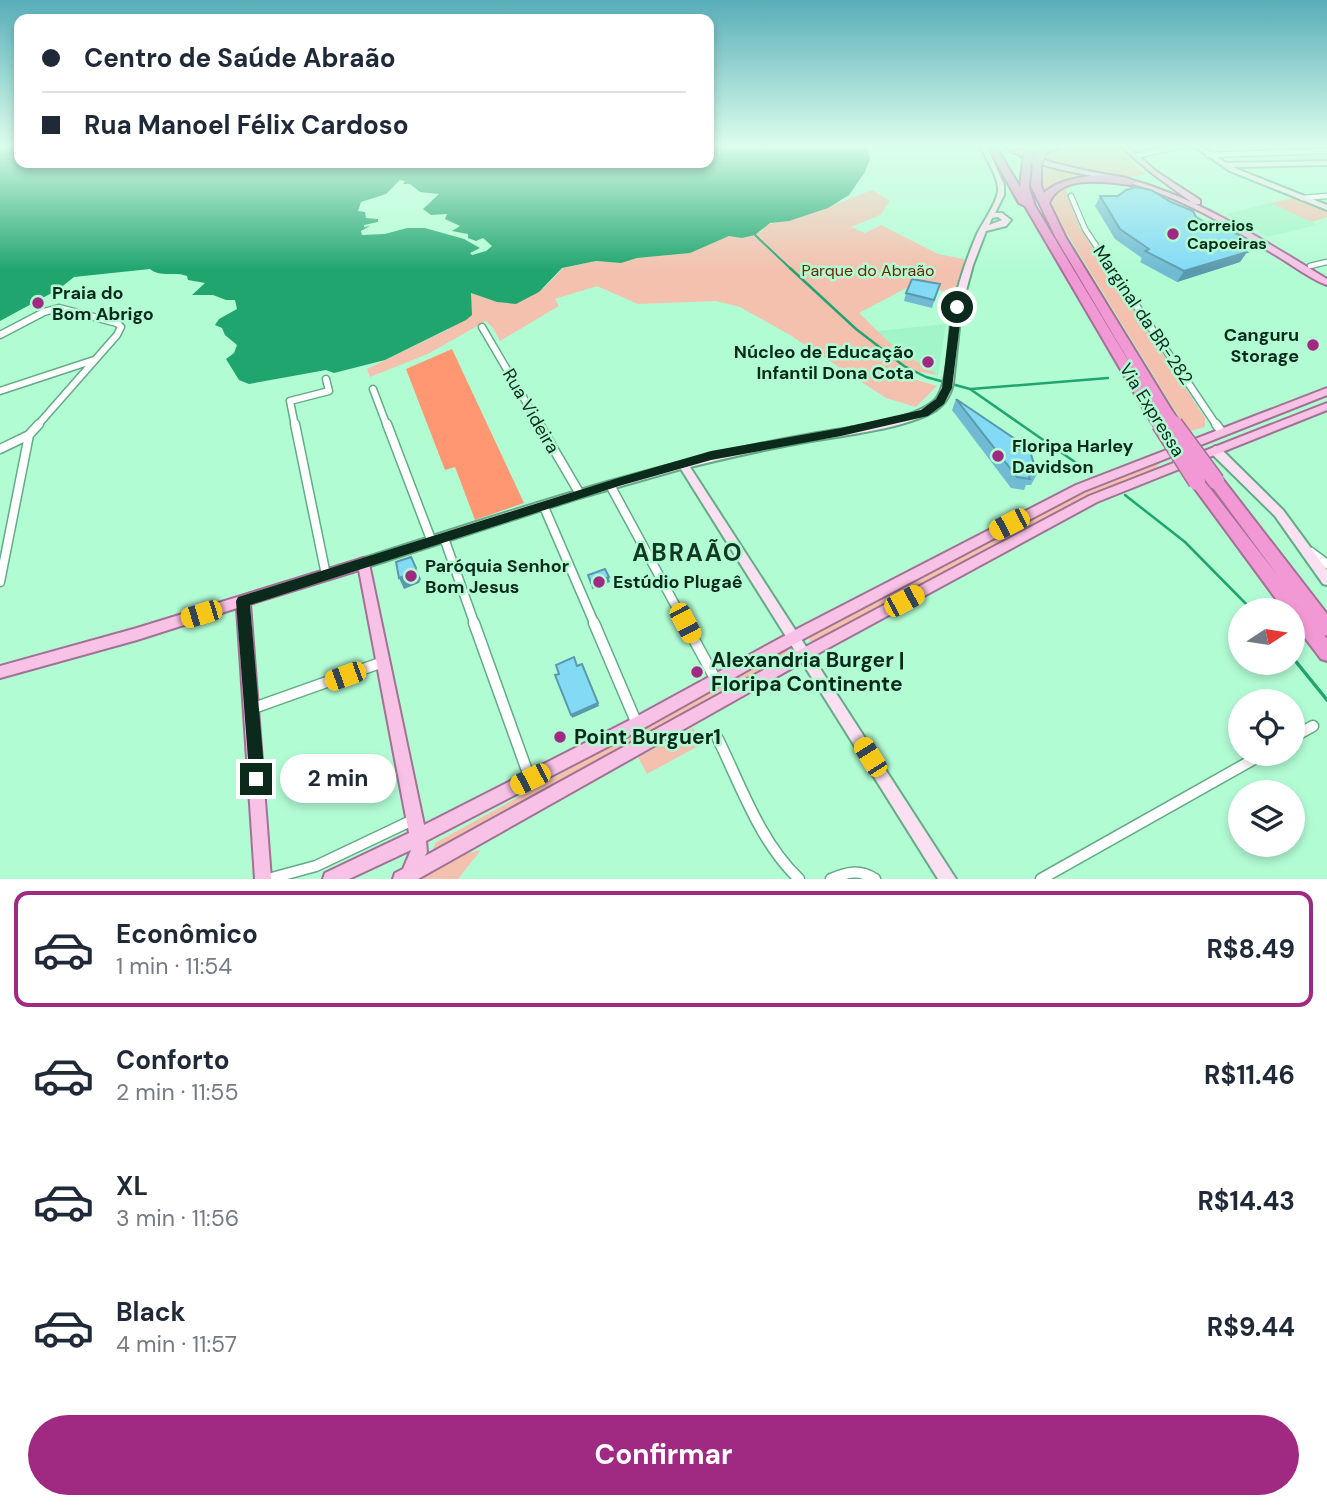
<!DOCTYPE html>
<html lang="pt">
<head>
<meta charset="utf-8">
<style>
  body { margin:0; font-family:"DM Sans",sans-serif; background:#f2f2f3; color:#1f2937; height:100vh; display:flex; flex-direction:column; font-size:26px; white-space:nowrap }
  * { box-sizing:border-box; margin:0 }
  p { font-size:23px; color:#747a83 }
  .icon { flex:none; width:38px; height:38px; fill:none; stroke:currentColor; stroke-width:2; stroke-linecap:round; stroke-linejoin:round }
  .map { position:relative; height:879px; overflow:hidden }
  .drawer { display:flex; flex-direction:column; background:#fff; flex:1 }
  .drawer>* { flex:none }
  .guide { position:absolute; left:14px; top:14px; width:700px; height:154px; border-radius:14px; box-shadow:0 4px 10px #0003; display:grid; align-content:center; height:154px; padding:0 28px; background:#fff }
  .needle { width:46px; rotate:78deg }
  .controls { position:absolute; left:1228px; top:598px; display:grid; gap:14px }
  .controls a { display:grid; place-items:center; width:77px; height:77px; border-radius:50%; background:#fff; box-shadow:0 4px 10px #0003; font-size:35px }
  .end { position:absolute; width:32px; height:32px; margin:-16px; border:9px solid #0b2a1c; background:#fff; box-shadow:0 0 0 4px #fff }
  .from { border-radius:50% }
  .bubble { position:absolute; height:49px; border-radius:24px; background:#fff; box-shadow:0 4px 10px #0003; font-size:23px; font-weight:700; line-height:49px; text-align:center }
  .car { position:absolute; width:21px; height:42px; margin:-21px -10px; border-radius:9px; box-shadow:0 0 5px 2px #0007; background:linear-gradient(#f5c518 24%,#345 0 40%,#f5c518 0 76%,#345 0 86%,#f5c518 0) }
  .guide b { display:flex; align-items:center; gap:24px; height:66px; font-size:26px }
  .guide b+b { border-top:2px solid #e0e1e3 }
  .guide i { width:18px; height:18px; background:#1f2937 }
  ul { padding:12px 0 0; list-style:none }
  li { display:flex; align-items:center; gap:21px; height:116px; margin:0 14px 10px; padding:0 14px; border:4px solid transparent; border-radius:14px }
  li div { flex:1 }
  li b { display:block; font-size:26px }
  li em { font-style:normal; font-weight:700 }
  li.on { border-color:#a02982 }
  li>.icon { width:63px; height:63px; stroke-width:1.5 }
  .primary-button { display:flex; gap:14px; margin-top:auto; padding:14px 28px }
  .primary-button a { flex:1; height:80px; border-radius:42px; background:#a02982; color:#fff; font-size:28px; font-weight:700; line-height:80px; text-align:center }
  .map>svg:first-child { display:block }
</style>
</head>
<body>
<div class="map">
<svg width="1327" height="879" viewBox="0 0 1327 879">
  <rect width="100%" height="100%" fill="#b2fcd4"/>
  <!-- built -->
  <path fill="#a2f5c8" d="M 1270,203 L 1312,222 L 1316,225 L 1268,237 L 1226,214 Z
    M 946,324 L 938,375 L 895,348 L 877,331 Z"/>
  <!-- green -->
  <path fill="#f4c1af" d="M 1063,147 L 1117,147 L 1146,175 L 1129,177 L 1043,160 L 1046,155 Z
    M 1042,164 L 1102,178 L 1061,181 L 1042,194 L 1039,181 Z
    M 1089,182 L 1076,184 L 1066,190 L 1080,228 L 1205,418 L 1205,427 L 1188,432 L 1056,216 L 1051,203 L 1057,190 L 1070,184 Z
    M 872,190 L 890,201 L 880,215 L 851,227 L 865,233 L 881,225 L 938,254 L 969,260 L 956,295 L 916,283 L 859,313 L 895,348 L 938,375 L 901,369 L 910,378 L 937,386 L 916,407 L 886,398 L 790,335 L 740,307 L 716,301 L 638,304 L 597,286 L 555,299 L 559,306 L 500,341 L 493,328 L 486,321 L 428,354 L 370,377 L 367,369 L 449,329 L 471,304 L 470,293 L 503,303 L 544,288 L 563,268 L 596,261 L 618,263 L 637,258 L 690,253 L 722,238 L 731,236 L 742,238 L 761,232 L 766,225 L 816,212 Z
    M 1294,198 L 1327,211 L 1327,217 L 1312,222 L 1270,203 Z
    M 1215,435 L 1219,440 L 1160,463 L 1155,469 L 1091,496 L 813,645 L 808,637 L 1083,492 Z
    M 791,647 L 796,655 L 431,858 L 435,843 Z
    M 693,728 L 702,744 L 647,774 L 638,757 Z
    M 481,850 L 458,879 L 418,879 L 461,855 Z"/>
  <!-- forest -->
  <path fill="#ff9772" d="M 452,349 L 524,503 L 475,520 L 455,467 L 445,470 L 406,369 Z"/>
  <!-- water -->
  <path fill="#21a56f" fill-rule="evenodd" d="M 0,147 L 19,147 L 19,163 L 709,163 L 709,147 L 868,147 L 870,159 L 865,172 L 849,195 L 828,208 L 789,221 L 770,223 L 755,235 L 742,238 L 729,236 L 690,253 L 637,258 L 621,263 L 596,261 L 562,268 L 539,292 L 516,304 L 497,302 L 471,293 L 472,315 L 466,320 L 385,360 L 334,373 L 326,370 L 249,384 L 239,380 L 226,359 L 234,353 L 237,345 L 225,335 L 222,328 L 215,325 L 219,319 L 237,309 L 235,300 L 226,300 L 213,295 L 192,295 L 205,283 L 188,280 L 187,276 C 174,271 161,278 150,269 L 74,277 L 59,289 L 0,321 ZM 400,180 L 405,181 L 403,184 L 410,184 L 420,192 L 439,194 L 423,209 L 431,215 L 447,214 L 445,219 L 460,226 L 452,231 L 468,234 L 468,238 L 476,241 L 483,238 L 492,246 L 486,251 L 472,255 L 470,253 L 480,248 L 464,239 L 425,228 L 407,228 L 385,234 L 362,235 L 361,231 L 370,226 L 364,227 L 364,225 L 378,222 L 378,219 L 366,218 L 365,212 L 358,211 L 361,202 L 386,194 Z"/>
  <g fill="none" stroke-linecap="round" stroke-linejoin="round">
    <!-- stream-far2 -->
    <path stroke="#21a56f" stroke-width="2" d="M 755,235 L 792,270"/>
    <!-- stream-far1 -->
    <path stroke="#21a56f" stroke-width="2.5" d="M 790,268 L 856,329 L 904,366 L 926,377 L 970,389 L 1085,469
      M 971,389 L 1108,378
      M 1125,495 L 1185,542 L 1253,611"/>
    <!-- stream -->
    <path stroke="#21a56f" stroke-width="3.5" d="M 1293,658 L 1327,700"/>
    <!-- street-far3 casing -->
    <g stroke="#63ab86" stroke-width="7">
      <path id="street-far3" d="M 1208,155 L 1327,151
        M 1135,156 L 1176,147
        M 1071,196 L 1085,229 L 1112,270
        M 1302,198 L 1327,196
        M 1310,266 L 1327,262"/>
    </g>
    <!-- street-far2 casing -->
    <g stroke="#63ab86" stroke-width="9">
      <path id="street-far2" d="M 1111,268 L 1217,426
        M 482,327 L 540,426
        M 0,335 L 44,312 L 59,308 L 117,323 L 121,327 L 117,335 L 37,426
        M 373,389 L 387,426
        M 0,391 L 94,360
        M 295,426 L 290,401 L 329,391 L 326,379"/>
    </g>
    <!-- street-far1 casing -->
    <g stroke="#63ab86" stroke-width="11">
      <path id="street-far1" d="M 295,424 L 326,575
        M 387,424 L 432,542
        M 539,424 L 580,494
        M 1216,424 L 1221,431
        M 0,449 L 29,435
        M 610,485 L 686,625
        M 544,507 L 595,625
        M 444,538 L 475,625
        M 1311,552 L 1327,564
        M 0,582 L 29,435 L 39,424"/>
    </g>
    <!-- street casing -->
    <g stroke="#63ab86" stroke-width="13">
      <path id="street" d="M 474,623 L 530,779
        M 594,623 L 637,724
        M 685,623 L 716,680
        M 251,709 L 383,662
        M 1293,737 L 1313,726
        M 718,739 C 741,786 760,842 799,879
        M 268,879 L 316,866 L 415,819
        M 831,879 C 847,872 859,869 875,879
        M 1041,879 L 1263,754"/>
    </g>
    <!-- secondary casing -->
    <g stroke="#63ab86" stroke-width="4">
      <path id="secondary" d="M 981,147 L 987,147 L 1004,185 L 1004,195 L 995,213 L 1002,213 L 1011,220 L 1006,226 L 986,231 L 973,265 L 961,309 L 953,384 C 950,395 946,403 936,410 C 908,428 846,435 811,441 C 771,448 731,457 690,467 L 956,879 L 938,879 L 681,469 L 579,498 L 364,568 L 360,567 L 358,563 L 360,559 L 364,558 C 512,511 659,460 812,434 C 844,428 910,422 934,401 C 950,387 948,331 953,309 C 958,283 967,258 977,234 C 983,222 997,203 998,191 C 999,177 986,160 981,147 ZM 998,217 L 1002,220 L 989,225 L 992,218 Z
        M 1195,147 L 1202,147 L 1226,163 L 1327,161 L 1327,165 L 1232,167 L 1327,205 L 1327,210 L 1230,171 Z
        M 1215,446 L 1219,447 L 1283,510 L 1327,570 L 1327,585 L 1323,584 L 1275,516 L 1211,453 L 1210,450 Z"/>
    </g>
    <!-- primary casing -->
    <g stroke="#a17294" stroke-width="4">
      <path id="primary" d="M 1007,147 C 1016,147 1023,152 1032,155 C 1042,159 1052,163 1062,165 C 1092,173 1123,176 1151,186 C 1214,208 1271,245 1327,279 L 1327,285 C 1308,278 1290,263 1272,253 C 1227,225 1180,197 1129,183 C 1089,173 1041,172 1007,147 Z
        M 1121,147 L 1128,147 L 1157,172 L 1200,200 L 1200,204 L 1194,204 L 1153,174 Z
        M 1327,388 L 1327,395 L 1084,491 L 807,637 L 642,729 L 426,841 L 427,852 L 425,856 L 809,645 L 1089,496 L 1327,403 L 1327,410 L 1097,502 L 819,653 L 418,879 L 393,879 L 395,873 L 403,869 L 411,850 L 349,879 L 323,879 L 325,873 L 409,833 L 359,570 L 250,604 L 271,879 L 255,879 L 237,608 L 137,640 L 0,678 L 0,666 L 137,628 L 364,558 L 368,559 L 424,825 L 632,719 L 797,629 L 1076,485 Z"/>
    </g>
    <!-- highway casing -->
    <g stroke="#a17294" stroke-width="4">
      <path id="highway" d="M 988,147 L 996,147 L 1020,187 L 1023,162 L 1027,159 L 1031,162 L 1029,188 L 1035,206 L 1164,420 L 1162,423 L 1152,423 L 1025,206 L 1019,203 Z
        M 1009,147 L 1018,147 L 1021,151 L 1014,153 Z
        M 1049,147 L 1060,147 L 1042,155 L 1038,152 Z
        M 1037,160 L 1041,163 L 1041,186 L 1044,193 C 1062,176 1114,169 1136,182 L 1131,185 C 1105,182 1061,174 1049,203 L 1066,238 L 1174,414 L 1172,417 L 1162,417 L 1056,238 L 1031,186 L 1033,163 Z
        M 1216,475 L 1221,477 L 1327,614 L 1327,636 L 1324,635 L 1327,639 L 1327,661 L 1321,659 L 1293,622 L 1293,611 L 1285,611 L 1190,482 L 1192,478 L 1202,478 L 1278,576 L 1211,485 L 1209,481 L 1211,477 Z"/>
    </g>
    <!-- street-far3 -->
    <use href="#street-far3" stroke="#fff" stroke-width="4.5"/>
    <!-- street-far2 -->
    <use href="#street-far2" stroke="#fff" stroke-width="6"/>
    <!-- street-far1 -->
    <use href="#street-far1" stroke="#fff" stroke-width="8"/>
    <!-- street -->
    <use href="#street" stroke="#fff" stroke-width="10"/>
    <!-- secondary -->
    <use href="#secondary" fill="#fbe0f2" fill-rule="evenodd"/>
    <!-- primary -->
    <use href="#primary" fill="#f7c2e6" fill-rule="evenodd"/>
    <!-- highway -->
    <use href="#highway" fill="#f299d5" fill-rule="evenodd"/>
    <!-- highway-bridge-far2 casing -->
    <g stroke="#a17294" stroke-width="12" stroke-linecap="butt">
      <path id="highway-bridge-far2" d="M 1027,162 L 1031,149
        M 1037,163 L 1042,152"/>
    </g>
    <!-- highway-bridge-far1 casing -->
    <g stroke="#a17294" stroke-width="15" stroke-linecap="butt">
      <path id="highway-bridge-far1" d="M 1167,414 L 1176,426
        M 1157,420 L 1161,426"/>
    </g>
    <!-- highway-bridge casing -->
    <g stroke="#a17294" stroke-width="19" stroke-linecap="butt">
      <path id="highway-bridge" d="M 1160,424 L 1197,482
        M 1174,424 L 1216,481"/>
    </g>
    <!-- highway-bridge-far2 -->
    <use href="#highway-bridge-far2" stroke="#f299d5" stroke-width="10"/>
    <!-- highway-bridge-far1 -->
    <use href="#highway-bridge-far1" stroke="#f299d5" stroke-width="12"/>
    <!-- highway-bridge -->
    <use href="#highway-bridge" stroke="#f299d5" stroke-width="16"/>
  </g>
  <!-- wall -->
  <path fill="#70bbd3" d="M 1100,196 L 1196,217 L 1237,247 L 1247,252 L 1240,262 L 1177,282 L 1140,262 L 1142,258 L 1115,239 L 1095,206 Z
    M 940,284 L 932,308 L 904,301 L 906,293 Z
    M 956,399 L 1018,449 L 1037,474 L 1031,485 L 1026,485 L 1024,490 L 1011,488 L 952,410 Z"/>
  <!-- shaded-wall -->
  <path fill="#5b99ac" d="M 1243,237 L 1236,248 L 1228,242 Z
    M 1247,252 L 1240,262 L 1177,282 L 1184,271 Z
    M 416,568 L 421,579 L 419,583 L 404,589 L 399,578 Z
    M 609,577 L 610,582 L 592,589 L 591,583 Z
    M 598,703 L 599,706 L 572,718 L 571,715 Z"/>
  <!-- building -->
  <path fill="#82daf5" stroke="#5b99ac" stroke-width="2" d="M 1136,187 L 1151,190 L 1171,202 L 1193,211 L 1196,217 L 1212,226 L 1225,228 L 1243,237 L 1228,242 L 1247,252 L 1184,271 L 1145,251 L 1149,249 L 1120,229 L 1100,196 L 1118,196 L 1126,190 Z
    M 912,279 L 940,284 L 934,300 L 906,293 Z
    M 956,399 L 1015,439 L 1018,449 L 1030,451 L 1037,474 L 1028,474 L 1030,479 L 1017,477 Z
    M 411,557 L 416,568 L 414,572 L 399,578 L 396,562 Z
    M 605,569 L 609,577 L 591,583 L 588,575 Z
    M 574,657 L 577,666 L 582,664 L 598,703 L 571,715 L 555,675 L 559,674 L 556,665 Z"/>
  <!-- sky -->
  <linearGradient id="sky" x2="0" y2="1"><stop stop-color="#58aeb8"/><stop offset="0.54" stop-color="#dcfeec"/><stop offset="1" stop-color="#dcfeec" stop-opacity="0"/></linearGradient>
  <rect width="1327" height="270" fill="url(#sky)"/>
  <!-- route -->
  <path fill="#0b2a1c" d="M 957,305 L 962,307 L 952,388 L 944,404 L 928,416 L 841,436 L 711,460 L 619,486 L 250,605 L 265,779 L 262,785 L 256,788 L 250,785 L 236,601 L 238,597 L 618,478 L 711,451 L 841,428 L 921,410 L 936,399 L 942,388 L 952,307 Z"/>
  <!-- markers -->
  <g fill="#a02982" stroke="#b2fcd4" stroke-width="2.5">
    <circle cx="1173" cy="234" r="7"/>
    <circle cx="38" cy="303" r="7"/>
    <circle cx="1313" cy="345" r="7"/>
    <circle cx="928" cy="362" r="7"/>
    <circle cx="998" cy="456" r="7"/>
    <circle cx="411" cy="576" r="7"/>
    <circle cx="599" cy="582" r="7"/>
    <circle cx="697" cy="672" r="7"/>
    <circle cx="560" cy="737" r="7"/>
  </g>
  <g text-anchor="middle" dominant-baseline="central" stroke-width="5" stroke-linejoin="round" paint-order="stroke">
    <!-- far-poi labels -->
    <g font-size="16" font-weight="bold" fill="#0b2a1c" stroke="#b2fcd4" text-anchor="start">
      <text x="1187" y="225">Correios<tspan x="1187" dy="18">Capoeiras</tspan></text>
    </g>
    <!-- far-park labels -->
    <g font-size="16" fill="#732300" stroke="#b2fcd4">
      <text x="868" y="270">Parque do Abraão</text>
    </g>
    <!-- poi labels -->
    <g font-size="18" font-weight="bold" fill="#0b2a1c" stroke="#b2fcd4" text-anchor="start">
      <text x="52" y="293">Praia do<tspan x="52" dy="21">Bom Abrigo</tspan></text>
      <text x="1299" y="335" text-anchor="end">Canguru<tspan x="1299" dy="21">Storage</tspan></text>
      <text x="914" y="352" text-anchor="end">Núcleo de Educação<tspan x="914" dy="21">Infantil Dona Cota</tspan></text>
      <text x="1012" y="446">Floripa Harley<tspan x="1012" dy="21">Davidson</tspan></text>
      <text x="425" y="566">Paróquia Senhor<tspan x="425" dy="21">Bom Jesus</tspan></text>
      <text x="613" y="582">Estúdio Plugaê</text>
    </g>
    <!-- street labels -->
    <g font-size="18" fill="#0b2a1c" stroke="#b2fcd4">
      <text transform="translate(1143 315) rotate(56)">Marginal da BR-282</text>
      <text transform="translate(1152 410) rotate(58)">Via Expressa</text>
      <text transform="translate(531 411) rotate(60)">Rua Videira</text>
    </g>
    <!-- near-poi labels -->
    <g font-size="21" font-weight="bold" fill="#0b2a1c" stroke="#b2fcd4" text-anchor="start">
      <text x="711" y="660">Alexandria Burger |<tspan x="711" dy="24">Floripa Continente</tspan></text>
      <text x="574" y="737">Point Burguer1</text>
    </g>
    <!-- district labels -->
    <g font-size="24" font-weight="bold" letter-spacing="2" fill="#103825" stroke="#b2fcd4">
      <text x="688" y="552">ABRAÃO</text>
    </g>
  </g>
</svg>
<div class="controls">
<a><svg class="needle" viewBox="-14 -14 28 28"><path d="M0-13l5 13h-10z" fill="#e53935"/><path d="M0 13l5-13h-10z" fill="#747a83"/></svg></a>
<a><svg class="icon" aria-label="locate" viewBox="0 0 24 24"><circle cx="12" cy="12" r="6"/><path d="M12 2v4M12 18v4M2 12h4M18 12h4"/></svg></a>
<a><svg class="icon" aria-label="layers" viewBox="0 0 24 24"><path d="M12 4l9 5-9 5-9-5zM3 14l9 5 9-5"/></svg></a>
</div>
<i class="end from" style="left:957px;top:307px"></i>
<i class="end" style="left:256px;top:779px"></i>
<div class="bubble" style="left:280px;top:754px;width:116px">2 min</div>
<i class="car" style="left:1009px;top:524px;rotate:243deg"></i>
<i class="car" style="left:904px;top:601px;rotate:62deg"></i>
<i class="car" style="left:201px;top:614px;rotate:253deg"></i>
<i class="car" style="left:685px;top:623px;rotate:152deg"></i>
<i class="car" style="left:345px;top:676px;rotate:250deg"></i>
<i class="car" style="left:870px;top:757px;rotate:328deg"></i>
<i class="car" style="left:530px;top:779px;rotate:243deg"></i>
<div class="guide">
<b><i class="from"></i>Centro de Saúde Abraão</b>
<b><i></i>Rua Manoel Félix Cardoso</b>
</div>
</div>
<section class="drawer">
<ul>
<li class="on"><svg class="icon" aria-label="car" viewBox="0 0 24 24"><path d="M5 17H2v-5l4-1 3-4h7l3 4 3 1v5h-3M9 17h6M6 11h13"/><circle cx="7" cy="17" r="2"/><circle cx="17" cy="17" r="2"/></svg><div><b>Econômico</b><p>1 min · 11:54</p></div><em>R$8.49</em></li>
<li><svg class="icon" aria-label="car" viewBox="0 0 24 24"><path d="M5 17H2v-5l4-1 3-4h7l3 4 3 1v5h-3M9 17h6M6 11h13"/><circle cx="7" cy="17" r="2"/><circle cx="17" cy="17" r="2"/></svg><div><b>Conforto</b><p>2 min · 11:55</p></div><em>R$11.46</em></li>
<li><svg class="icon" aria-label="car" viewBox="0 0 24 24"><path d="M5 17H2v-5l4-1 3-4h7l3 4 3 1v5h-3M9 17h6M6 11h13"/><circle cx="7" cy="17" r="2"/><circle cx="17" cy="17" r="2"/></svg><div><b>XL</b><p>3 min · 11:56</p></div><em>R$14.43</em></li>
<li><svg class="icon" aria-label="car" viewBox="0 0 24 24"><path d="M5 17H2v-5l4-1 3-4h7l3 4 3 1v5h-3M9 17h6M6 11h13"/><circle cx="7" cy="17" r="2"/><circle cx="17" cy="17" r="2"/></svg><div><b>Black</b><p>4 min · 11:57</p></div><em>R$9.44</em></li>
</ul>
<div class="primary-button"><a>Confirmar</a></div>
</section>
</body>
</html>
